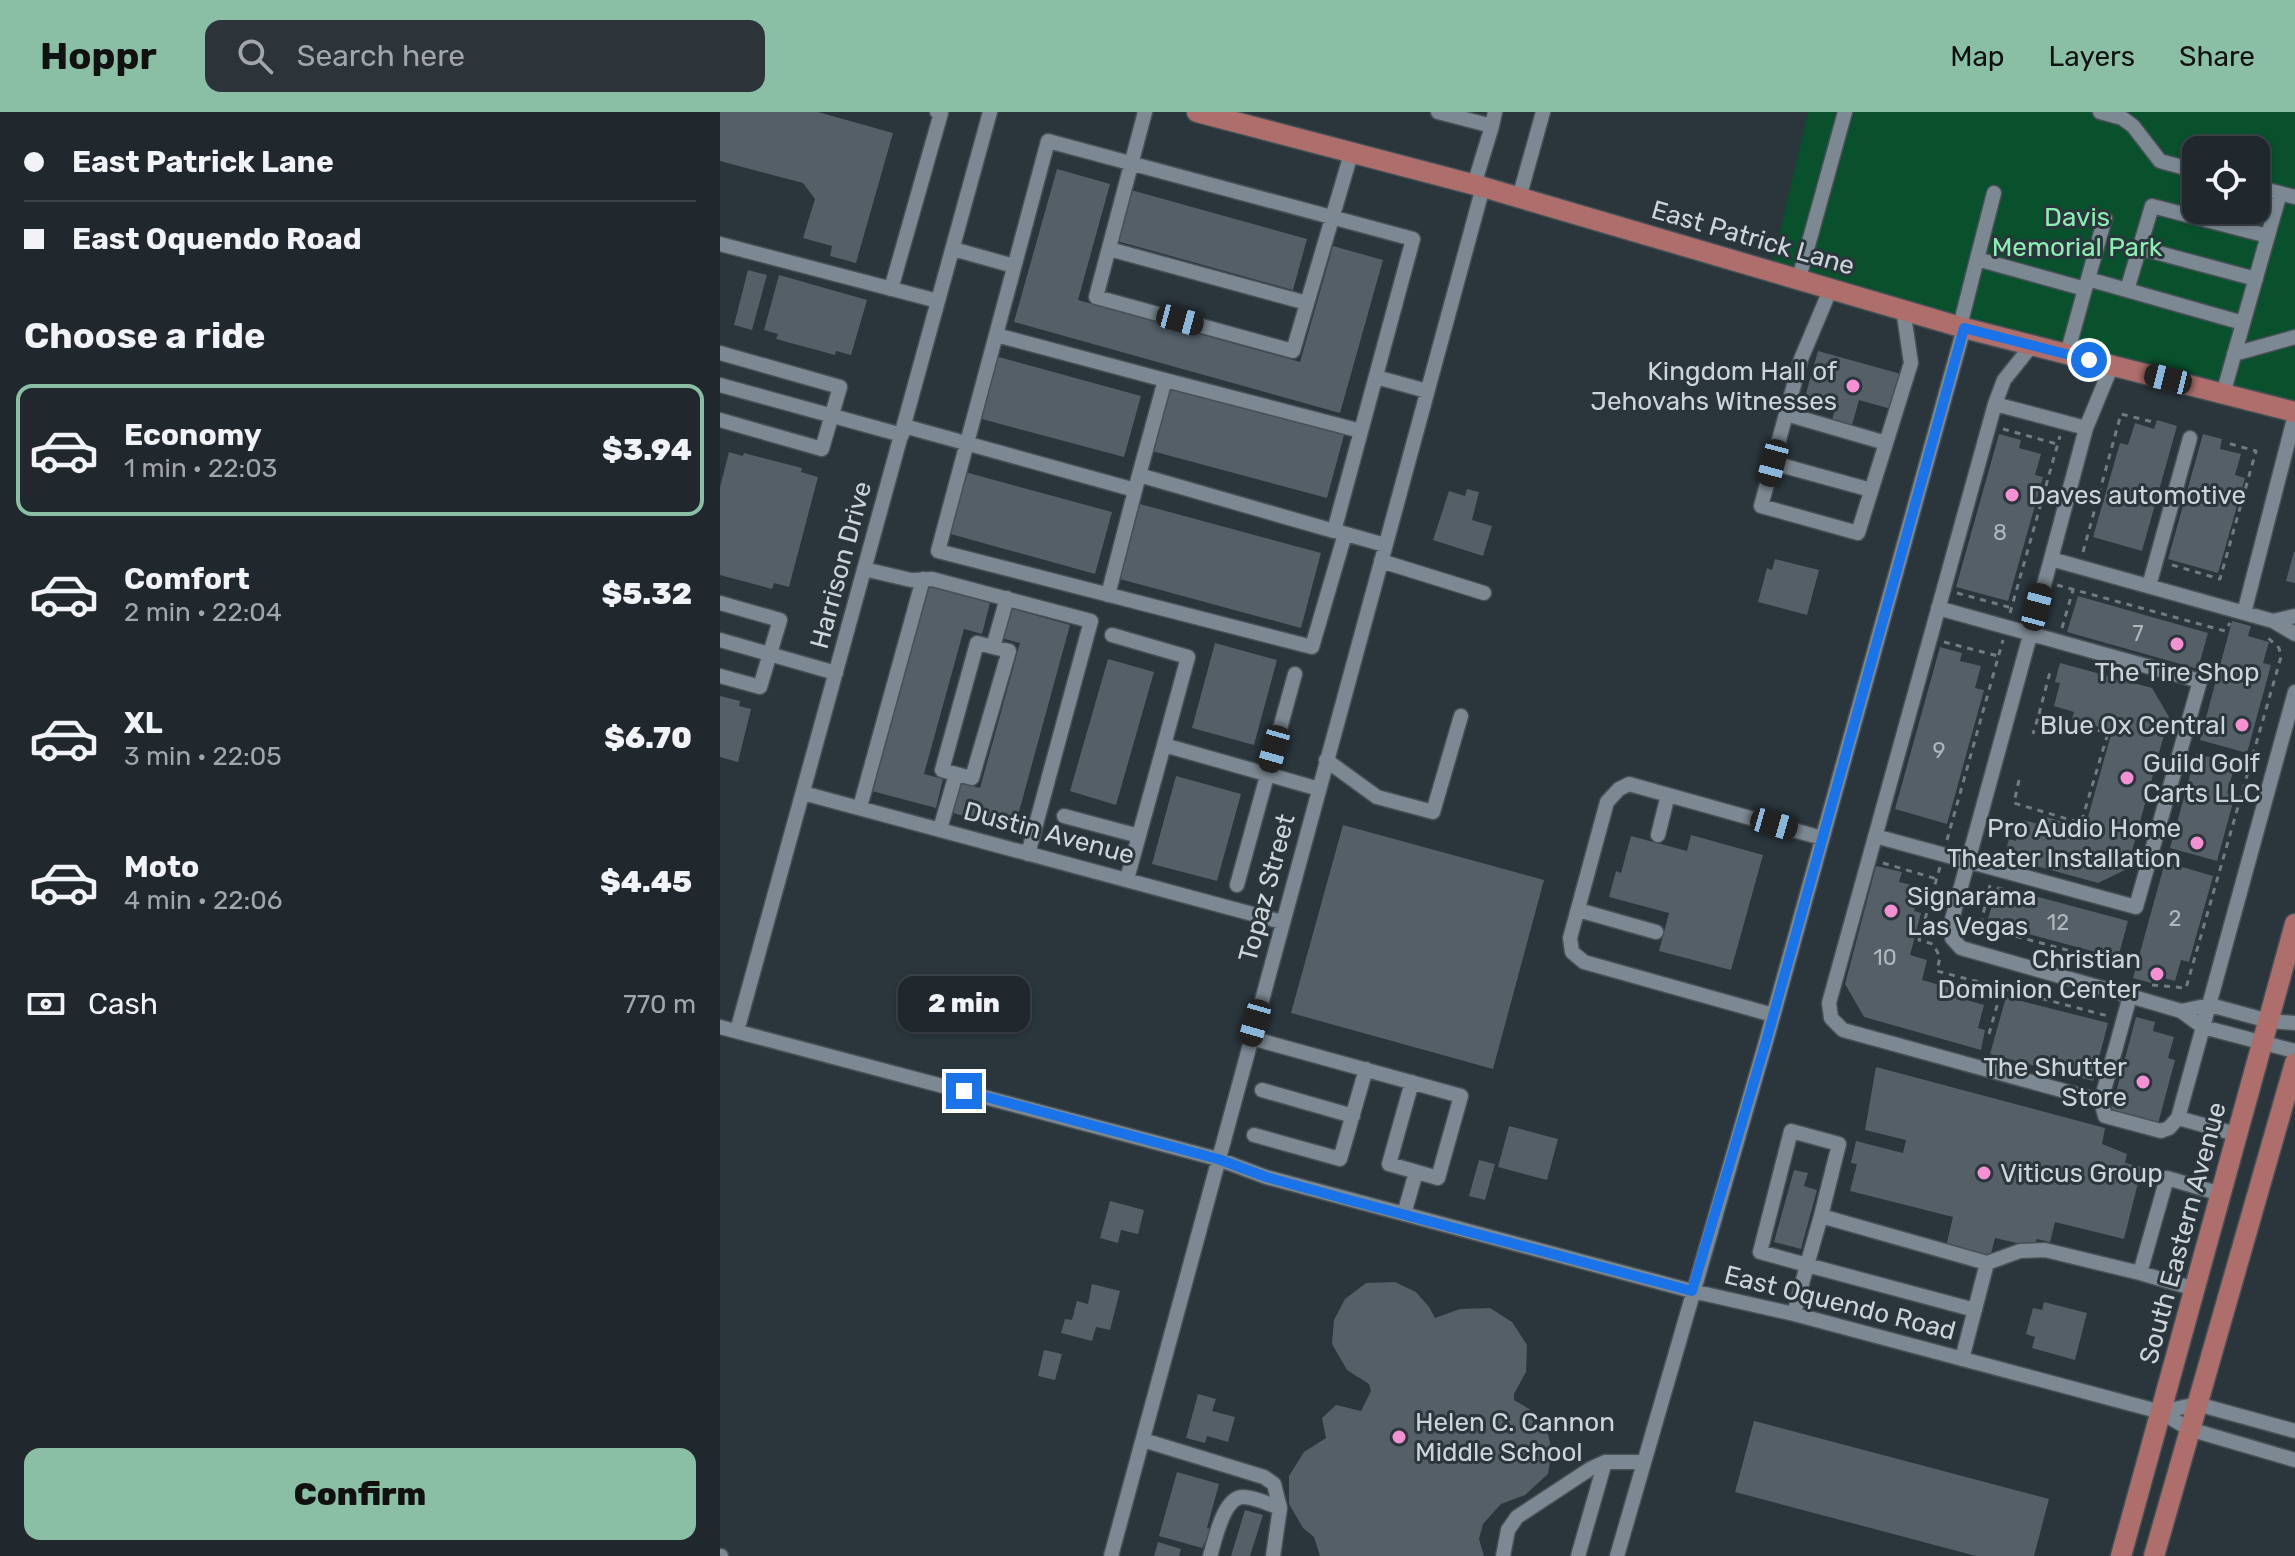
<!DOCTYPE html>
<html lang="en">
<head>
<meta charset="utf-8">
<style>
  body { margin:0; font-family:Rubik,sans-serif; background:#2d3439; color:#f1f3f6; height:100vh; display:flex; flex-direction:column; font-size:30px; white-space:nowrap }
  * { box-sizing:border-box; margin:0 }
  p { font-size:26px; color:#a2a6aa }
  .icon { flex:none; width:44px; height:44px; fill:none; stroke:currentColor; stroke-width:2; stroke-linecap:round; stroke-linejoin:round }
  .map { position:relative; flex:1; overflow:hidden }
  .side { display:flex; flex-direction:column; background:#20282d; width:720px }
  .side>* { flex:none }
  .banner { display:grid; align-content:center; height:176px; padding:0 24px; background:#20282d }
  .fabs { position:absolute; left:1462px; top:24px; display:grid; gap:16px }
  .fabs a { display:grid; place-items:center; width:88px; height:88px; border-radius:16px; background:#20282d; box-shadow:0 2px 6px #0004,0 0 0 2px #3d4449; font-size:40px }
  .end { position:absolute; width:36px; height:36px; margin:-18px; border:10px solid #1a73e8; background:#fff; box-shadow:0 0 0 4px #fff }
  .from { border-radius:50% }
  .bubble { position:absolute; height:56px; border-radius:16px; background:#20282d; box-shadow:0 2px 6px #0004,0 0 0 2px #3d4449; font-size:26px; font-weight:800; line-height:56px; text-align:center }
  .car { position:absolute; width:24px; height:48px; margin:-24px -12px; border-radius:10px; box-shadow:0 0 6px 2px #0007; background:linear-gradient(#222 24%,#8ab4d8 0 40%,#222 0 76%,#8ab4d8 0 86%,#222 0) }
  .banner b { display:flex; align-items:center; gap:28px; height:76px; font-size:30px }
  .banner b+b { border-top:2px solid #3d4449 }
  .banner i { width:20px; height:20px; background:#f1f3f6 }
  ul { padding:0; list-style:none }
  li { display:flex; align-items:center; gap:24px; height:132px; margin:0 16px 12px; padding:0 8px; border:4px solid transparent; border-radius:16px }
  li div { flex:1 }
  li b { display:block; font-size:30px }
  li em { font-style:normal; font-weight:800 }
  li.current { border-color:#8abfa5 }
  li>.icon { width:72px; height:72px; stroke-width:1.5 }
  h2 { padding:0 24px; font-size:36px; line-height:96px }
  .pay { display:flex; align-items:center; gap:20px; height:88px; padding:0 24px; font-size:30px }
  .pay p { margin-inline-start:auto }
  .action { display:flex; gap:16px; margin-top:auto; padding:16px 24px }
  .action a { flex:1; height:92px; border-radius:16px; background:#8abfa5; color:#111; font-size:32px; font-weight:800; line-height:92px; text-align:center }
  header { display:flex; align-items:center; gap:48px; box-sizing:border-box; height:112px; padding:0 40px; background:#8abfa5; color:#111 }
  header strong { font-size:38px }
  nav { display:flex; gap:44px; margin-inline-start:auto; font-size:28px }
  .search { width:560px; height:72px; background:#2d3439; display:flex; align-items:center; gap:20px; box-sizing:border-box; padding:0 28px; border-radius:16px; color:#a2a6aa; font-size:30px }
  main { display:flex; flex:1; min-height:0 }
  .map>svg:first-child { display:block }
</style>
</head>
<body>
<header>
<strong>Hoppr</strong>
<div class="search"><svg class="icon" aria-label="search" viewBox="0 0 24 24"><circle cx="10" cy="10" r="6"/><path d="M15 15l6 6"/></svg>Search here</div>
<nav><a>Map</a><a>Layers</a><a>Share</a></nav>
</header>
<main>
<section class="side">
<div class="banner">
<b><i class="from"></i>East Patrick Lane</b>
<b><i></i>East Oquendo Road</b>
</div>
<h2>Choose a ride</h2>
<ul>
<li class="current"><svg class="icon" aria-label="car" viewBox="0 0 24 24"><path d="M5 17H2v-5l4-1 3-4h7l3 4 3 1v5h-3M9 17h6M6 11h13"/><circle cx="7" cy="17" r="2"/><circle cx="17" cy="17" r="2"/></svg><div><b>Economy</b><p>1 min · 22:03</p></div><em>$3.94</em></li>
<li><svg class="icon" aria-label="car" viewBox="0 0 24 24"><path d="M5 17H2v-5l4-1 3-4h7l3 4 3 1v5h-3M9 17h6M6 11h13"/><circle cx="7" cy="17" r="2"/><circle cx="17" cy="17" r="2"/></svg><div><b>Comfort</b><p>2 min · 22:04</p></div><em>$5.32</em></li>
<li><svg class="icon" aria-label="car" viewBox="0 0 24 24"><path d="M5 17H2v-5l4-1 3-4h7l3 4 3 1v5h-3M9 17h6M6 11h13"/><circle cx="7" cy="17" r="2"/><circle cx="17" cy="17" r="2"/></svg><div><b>XL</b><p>3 min · 22:05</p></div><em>$6.70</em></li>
<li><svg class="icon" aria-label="car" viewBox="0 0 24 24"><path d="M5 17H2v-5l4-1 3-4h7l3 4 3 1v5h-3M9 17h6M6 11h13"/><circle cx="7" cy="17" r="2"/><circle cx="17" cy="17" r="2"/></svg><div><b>Moto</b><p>4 min · 22:06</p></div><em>$4.45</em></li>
</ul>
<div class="pay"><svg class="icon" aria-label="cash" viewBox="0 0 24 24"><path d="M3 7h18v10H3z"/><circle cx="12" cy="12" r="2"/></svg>Cash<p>770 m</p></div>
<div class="action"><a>Confirm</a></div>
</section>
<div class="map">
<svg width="1575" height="1444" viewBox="0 0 1575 1444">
  <rect width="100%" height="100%" fill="#2a353c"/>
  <!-- green -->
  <path fill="#09502d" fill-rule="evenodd" d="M 1088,0 L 1575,0 L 1575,300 L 1051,158 ZM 1476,38 L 1536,38 L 1536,98 L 1476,98 Z"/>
  <!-- building -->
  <path fill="#545f68" d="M 0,0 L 98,0 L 173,21 L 136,151 L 110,144 L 112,134 L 83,126 L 95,87 L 83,71 L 0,49 Z
    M 337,57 L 390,72 L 358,188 L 580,250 L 613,134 L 663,148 L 620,301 L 294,210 Z
    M 411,78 L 587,127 L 573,178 L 397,129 Z
    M 28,158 L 47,163 L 32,218 L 14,213 Z
    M 59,163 L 147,188 L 131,243 L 116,239 L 115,243 L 56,227 L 58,222 L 44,218 Z
    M 1098,239 L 1181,262 L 1171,297 L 1139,288 L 1132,313 L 1112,308 L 1116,294 L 1085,285 Z
    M 275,244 L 421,284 L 404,345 L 258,306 Z
    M 449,275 L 624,323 L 607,386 L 432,339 Z
    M 1437,308 L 1457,314 L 1422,439 L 1373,425 L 1400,331 L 1408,333 L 1415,311 L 1434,317 Z
    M 1279,322 L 1301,328 L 1299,336 L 1321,342 L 1315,363 L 1323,365 L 1288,489 L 1236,475 Z
    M 1483,322 L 1502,327 L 1500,337 L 1521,342 L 1515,363 L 1525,366 L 1498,461 L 1448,447 Z
    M 9,340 L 23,344 L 24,341 L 82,356 L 81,360 L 98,365 L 69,475 L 54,471 L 52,477 L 0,463 L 0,375 Z
    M 245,360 L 392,400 L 375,462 L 227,421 Z
    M 747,377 L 759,380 L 752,408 L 772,414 L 763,444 L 713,428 L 729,379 L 745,384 Z
    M 420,392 L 601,441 L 581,516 L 400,467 Z
    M 1574,440 L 1575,440 L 1575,471 L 1566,469 Z
    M 1055,447 L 1099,458 L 1087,503 L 1038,490 L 1047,456 L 1052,458 Z
    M 208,474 L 270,491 L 262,522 L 244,517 L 204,662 L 223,667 L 216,696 L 152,679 Z
    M 1358,484 L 1488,521 L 1478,557 L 1347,520 Z
    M 290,496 L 350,513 L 294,718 L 233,701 L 241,671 L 260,676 L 300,531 L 281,526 Z
    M 1512,509 L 1531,514 L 1528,524 L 1549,530 L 1543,551 L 1551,553 L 1527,641 L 1480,628 Z
    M 495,531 L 557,548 L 534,633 L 472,616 Z
    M 1220,535 L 1242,541 L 1240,549 L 1261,554 L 1255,576 L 1264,578 L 1227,712 L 1175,697 Z
    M 388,547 L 434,560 L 396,693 L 350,679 Z
    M 1340,551 L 1432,576 L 1449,605 L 1407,757 L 1378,771 L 1284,745 L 1289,727 L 1296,729 L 1302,708 L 1323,713 L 1326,705 L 1365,716 L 1392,619 L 1352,607 L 1354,600 L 1334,594 L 1340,571 L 1335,570 Z
    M 0,584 L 20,589 L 19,594 L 31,597 L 18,650 L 0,645 Z
    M 1476,642 L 1493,646 L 1491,654 L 1513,660 L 1507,681 L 1515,683 L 1497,749 L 1450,736 Z
    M 456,664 L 521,682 L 497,769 L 432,752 Z
    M 623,713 L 824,768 L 773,957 L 571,901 Z
    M 971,723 L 1043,743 L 1011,858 L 939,839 L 949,801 L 889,785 L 896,759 L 901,761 L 911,724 L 967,739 Z
    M 1445,750 L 1493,764 L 1469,850 L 1461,848 L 1455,869 L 1434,864 L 1431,871 L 1413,866 Z
    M 1156,754 L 1182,760 L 1179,770 L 1200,775 L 1194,799 L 1201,801 L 1190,843 L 1207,848 L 1202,868 L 1245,880 L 1243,887 L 1264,893 L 1258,916 L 1265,918 L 1261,938 L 1144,905 L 1125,872 Z
    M 1277,774 L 1408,809 L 1398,846 L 1267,811 Z
    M 1286,885 L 1388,911 L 1373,969 L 1270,942 Z
    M 1416,905 L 1435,910 L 1433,919 L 1454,925 L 1448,946 L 1455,948 L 1438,1012 L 1391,999 Z
    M 1156,955 L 1385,1016 L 1382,1032 L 1407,1042 L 1405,1051 L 1422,1055 L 1404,1127 L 1335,1110 L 1330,1130 L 1317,1127 L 1314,1135 L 1275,1126 L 1270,1146 L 1226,1135 L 1233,1105 L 1130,1079 L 1137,1052 L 1131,1051 L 1136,1029 L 1183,1041 L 1186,1028 L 1145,1018 Z
    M 789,1014 L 838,1027 L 827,1068 L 778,1055 Z
    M 759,1048 L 775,1052 L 765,1088 L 749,1084 Z
    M 1074,1058 L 1088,1061 L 1084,1074 L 1097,1078 L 1081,1137 L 1054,1130 Z
    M 390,1089 L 424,1098 L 418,1122 L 401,1118 L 398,1131 L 380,1126 Z
    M 675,1170 L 696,1180 L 709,1195 L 715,1206 L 740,1197 L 770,1196 L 792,1210 L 807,1233 L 806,1260 L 794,1282 L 794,1288 L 811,1298 L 826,1314 L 832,1339 L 828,1362 L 805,1383 L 781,1392 L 763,1412 L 759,1427 L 764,1444 L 600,1444 L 594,1425 L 583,1416 L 569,1392 L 569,1364 L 584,1340 L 606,1326 L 602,1306 L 616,1293 L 641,1299 L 651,1279 L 649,1272 L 627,1258 L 612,1232 L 614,1208 L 625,1187 L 646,1171 Z
    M 372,1172 L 400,1179 L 390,1218 L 376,1215 L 372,1229 L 341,1221 L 345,1207 L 352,1208 L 357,1189 L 368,1192 Z
    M 1324,1190 L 1367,1201 L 1355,1248 L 1312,1236 L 1315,1225 L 1306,1222 L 1313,1196 L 1322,1198 Z
    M 324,1238 L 342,1242 L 335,1268 L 318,1264 Z
    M 478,1282 L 496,1287 L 492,1299 L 515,1305 L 508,1330 L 487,1324 L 485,1331 L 466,1326 Z
    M 1034,1309 L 1329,1387 L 1314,1444 L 1256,1444 L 1015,1380 Z
    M 457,1360 L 499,1372 L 487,1416 L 492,1417 L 482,1436 L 439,1424 Z
    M 525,1398 L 543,1403 L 530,1444 L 511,1444 Z
    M 438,1430 L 461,1437 L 459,1444 L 434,1444 Z"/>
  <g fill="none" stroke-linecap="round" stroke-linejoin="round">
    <!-- minor casing -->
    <g stroke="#475056" stroke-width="17">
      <path id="minor" d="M 425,0 L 376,185 L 573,239 L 631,42
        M 718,0 L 772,14 L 775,0
        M 1380,0 L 1402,6 L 1413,14 L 1440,49 L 1476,59
        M 754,73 L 772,14
        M 1536,75 L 1575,85
        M 1274,81 L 1257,147 L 1365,177 L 1368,167 L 1523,211
        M 799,86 L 823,0
        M 0,132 L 218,189
        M 1420,136 L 1536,167
        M 233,137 L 294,154
        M 389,137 L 587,191
        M 1079,166 L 1125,0
        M 1368,167 L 1385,106
        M 1111,176 L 1081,247 L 1041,394 L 1138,421 L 1191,251 L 1183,197
        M 171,177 L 221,1 L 217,0
        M 1407,178 L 1432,94 L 1548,124
        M 1240,214 L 1257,147
        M 276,223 L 445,268 L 419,363
        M 1312,233 L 1284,268 L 1275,292 L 1366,316
        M 0,241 L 120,275 L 102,337 L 0,308
        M 1347,242 L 1365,177
        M 1514,242 L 1575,225
        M 1392,253 L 1366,316 L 1331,447 L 1553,509 L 1575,522
        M 656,265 L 707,279
        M 445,268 L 641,319
        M 0,273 L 182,323
        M 1503,282 L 1560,81
        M 1275,292 L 1109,891 L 1111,906 L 1123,918 L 1381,989 L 1385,1004 L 1441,1019 L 1449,1016 L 1458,1006
        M 1066,302 L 1166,331
        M 184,314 L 415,378
        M 1053,351 L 1151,378
        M 619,420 L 665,433
        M 1331,447 L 1231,811 L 1232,826 L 1241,836 L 1410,884 L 1461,899 L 1483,915 L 1575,939
        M 661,449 L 764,481
        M 144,457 L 191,468 L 212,467 L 371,509 L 308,742
        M 1429,474 L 1470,326
        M 388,483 L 419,363 L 614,419 L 693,127 L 328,29 L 218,439 L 592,535 L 625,422
        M 0,491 L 60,508 L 40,575 L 0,564
        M 1524,501 L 1575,303
        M 1553,509 L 1575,504
        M 392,523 L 468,545 L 444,633 L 599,677
        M 0,528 L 116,561
        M 606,648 L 657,685 L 713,700 L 741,604
        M 236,662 L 222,658 L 257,531 L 273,535
        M 83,681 L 562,810
        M 140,695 L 203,467
        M 344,704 L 419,724
        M 220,717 L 236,662 L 252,666 L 289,539 L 273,535 L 287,486
        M 938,723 L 948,683
        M 1155,724 L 1416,795 L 1480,569 L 1218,496
        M 407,767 L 444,633
        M 517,773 L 575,562
        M 858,798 L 936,820
        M 1461,899 L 1490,893 L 1549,909 L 1575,911
        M 1053,903 L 864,850 L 852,840 L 850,826 L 887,690 L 899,677 L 909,672 L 1102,726
        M 0,915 L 498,1047 L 546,1065 L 972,1179 L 1074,1202 L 1441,1300 L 1469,1317 L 1575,1348
        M 17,919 L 270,0
        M 531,926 C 601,945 671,964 741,984 L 718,1066 L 669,1052 L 692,970
        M 542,978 L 633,1004
        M 1381,989 L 1410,884
        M 1516,1022 L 1458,1006 L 1575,580
        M 534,1023 L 620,1047 L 646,957
        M 684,1102 L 696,1060
        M 1475,1177 L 1420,1161 L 1447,1066 L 1501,1082
        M 1255,1198 L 1087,1153 L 1101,1104 L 1267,1151
        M 1074,1202 L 1087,1153 L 1040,1140 L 1071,1019 L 1119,1032 L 1101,1104
        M 1242,1247 L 1267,1151 L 1300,1139 L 1325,1138 L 1420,1161
        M 1441,1300 L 1477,1292 L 1575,1319
        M 423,1328 L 544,1365 L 554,1372 L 560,1396 L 553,1444
        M 0,1444 L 1,1444
        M 391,1444 L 763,75
        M 490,1444 C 495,1429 503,1385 523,1385 C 534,1385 549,1392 560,1396
        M 783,1444 L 788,1418 L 797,1405 L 870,1357 L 885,1350 L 922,1350
        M 858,1444 L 885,1350
        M 897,1444 L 1047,926 L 1244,216"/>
    </g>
    <!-- major casing -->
    <g stroke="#475056" stroke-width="23">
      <path id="major" d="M 477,0 L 763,75 L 1244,216 L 1575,300
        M 1401,1444 L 1575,812
        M 1434,1444 L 1575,951"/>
    </g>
    <!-- path -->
    <path stroke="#727b81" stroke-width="3" stroke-dasharray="6 6" stroke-linecap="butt" d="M 1283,317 L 1337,332
      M 1363,440 L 1401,302 L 1433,310
      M 1452,453 L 1500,467 L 1536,339 L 1507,331
      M 1337,473 L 1505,519 L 1510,511
      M 1237,481 L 1292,496
      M 1290,501 L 1340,324
      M 1342,516 L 1353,478
      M 1224,530 L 1278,544
      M 1319,602 L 1330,560
      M 1299,668 L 1294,691 L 1361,711 L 1388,621 L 1319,602 L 1313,622
      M 1227,728 L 1283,528
      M 1163,751 L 1217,767
      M 1220,755 L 1199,828 L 1213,832 L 1220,845 L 1217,859 L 1388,904
      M 1261,815 L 1392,850
      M 1258,824 L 1270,773
      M 1432,873 L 1466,876 L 1561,545 L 1559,536 L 1547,525
      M 1269,922 L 1282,876"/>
    <!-- minor -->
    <use href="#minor" stroke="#7c8892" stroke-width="14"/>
    <!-- major -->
    <use href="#major" stroke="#ae6f6c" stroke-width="20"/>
  </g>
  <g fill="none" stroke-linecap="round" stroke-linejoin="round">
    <!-- route -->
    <path stroke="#1a73e8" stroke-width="10" d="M 244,979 L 498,1047 L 546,1065 L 629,1088 L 972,1179 L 1047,926 L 1244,216 L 1369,248"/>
  </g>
  <!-- markers -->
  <g fill="#f591d3" stroke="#2a353c" stroke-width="3">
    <circle cx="1133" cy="274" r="8"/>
    <circle cx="1292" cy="383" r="8"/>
    <circle cx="1457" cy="532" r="8"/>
    <circle cx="1522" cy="613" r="8"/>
    <circle cx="1407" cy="666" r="8"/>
    <circle cx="1477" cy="731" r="8"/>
    <circle cx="1171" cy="799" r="8"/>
    <circle cx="1437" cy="862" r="8"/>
    <circle cx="1423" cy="970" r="8"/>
    <circle cx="1264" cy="1061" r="8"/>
    <circle cx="679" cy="1325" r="8"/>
  </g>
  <g text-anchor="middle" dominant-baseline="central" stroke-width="6" stroke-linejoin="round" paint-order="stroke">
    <!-- number labels -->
    <g font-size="22" fill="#b0b8be">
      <text x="1280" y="420">8</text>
      <text x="1418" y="521">7</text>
      <text x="1219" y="638">9</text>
      <text x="1455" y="806">2</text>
      <text x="1338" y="810">12</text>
      <text x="1165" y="845">10</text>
    </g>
    <!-- park labels -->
    <g font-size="26" fill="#8cefb2" stroke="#2a353c">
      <text x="1357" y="105">Davis<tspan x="1357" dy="30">Memorial Park</tspan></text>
    </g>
    <!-- street labels -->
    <g font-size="26" fill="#ced5da" stroke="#2a353c">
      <text transform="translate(1033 126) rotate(16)">East Patrick Lane</text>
      <text transform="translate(121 453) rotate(-75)">Harrison Drive</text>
      <text transform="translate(329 721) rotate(15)">Dustin Avenue</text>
      <text transform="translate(547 776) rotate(-75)">Topaz Street</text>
      <text transform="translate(1463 1121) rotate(-75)">South Eastern Avenue</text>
      <text transform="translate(1120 1191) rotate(14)">East Oquendo Road</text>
    </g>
    <!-- poi labels -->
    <g font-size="26" fill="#ced5da" stroke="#2a353c" text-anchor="end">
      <text x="1117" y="259">Kingdom Hall of<tspan x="1117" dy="30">Jehovahs Witnesses</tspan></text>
      <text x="1308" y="383" text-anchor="start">Daves automotive</text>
      <text x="1457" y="560" text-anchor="middle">The Tire Shop</text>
      <text x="1506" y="613">Blue Ox Central</text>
      <text x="1423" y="651" text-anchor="start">Guild Golf<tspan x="1423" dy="30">Carts LLC</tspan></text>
      <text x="1461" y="716">Pro Audio Home<tspan x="1461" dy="30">Theater Installation</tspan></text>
      <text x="1187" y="784" text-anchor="start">Signarama<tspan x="1187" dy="30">Las Vegas</tspan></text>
      <text x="1421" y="847">Christian<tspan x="1421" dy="30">Dominion Center</tspan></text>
      <text x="1407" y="955">The Shutter<tspan x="1407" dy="30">Store</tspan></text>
      <text x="1280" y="1061" text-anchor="start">Viticus Group</text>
      <text x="695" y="1310" text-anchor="start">Helen C. Cannon<tspan x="695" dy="30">Middle School</tspan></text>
    </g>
  </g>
</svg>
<div class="fabs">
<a><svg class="icon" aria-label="locate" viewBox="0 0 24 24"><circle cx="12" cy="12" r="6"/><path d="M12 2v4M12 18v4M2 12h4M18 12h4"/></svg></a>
</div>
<i class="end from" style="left:1369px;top:248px"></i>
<i class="end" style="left:244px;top:979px"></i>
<div class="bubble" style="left:178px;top:864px;width:132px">2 min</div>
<i class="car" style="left:460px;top:208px;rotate:105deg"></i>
<i class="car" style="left:1448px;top:267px;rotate:284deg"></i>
<i class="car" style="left:1053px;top:351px;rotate:195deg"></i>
<i class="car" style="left:1317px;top:495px;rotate:15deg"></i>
<i class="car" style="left:554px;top:637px;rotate:196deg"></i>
<i class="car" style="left:1054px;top:712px;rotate:106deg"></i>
<i class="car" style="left:535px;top:911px;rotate:196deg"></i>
</div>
</main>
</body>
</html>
